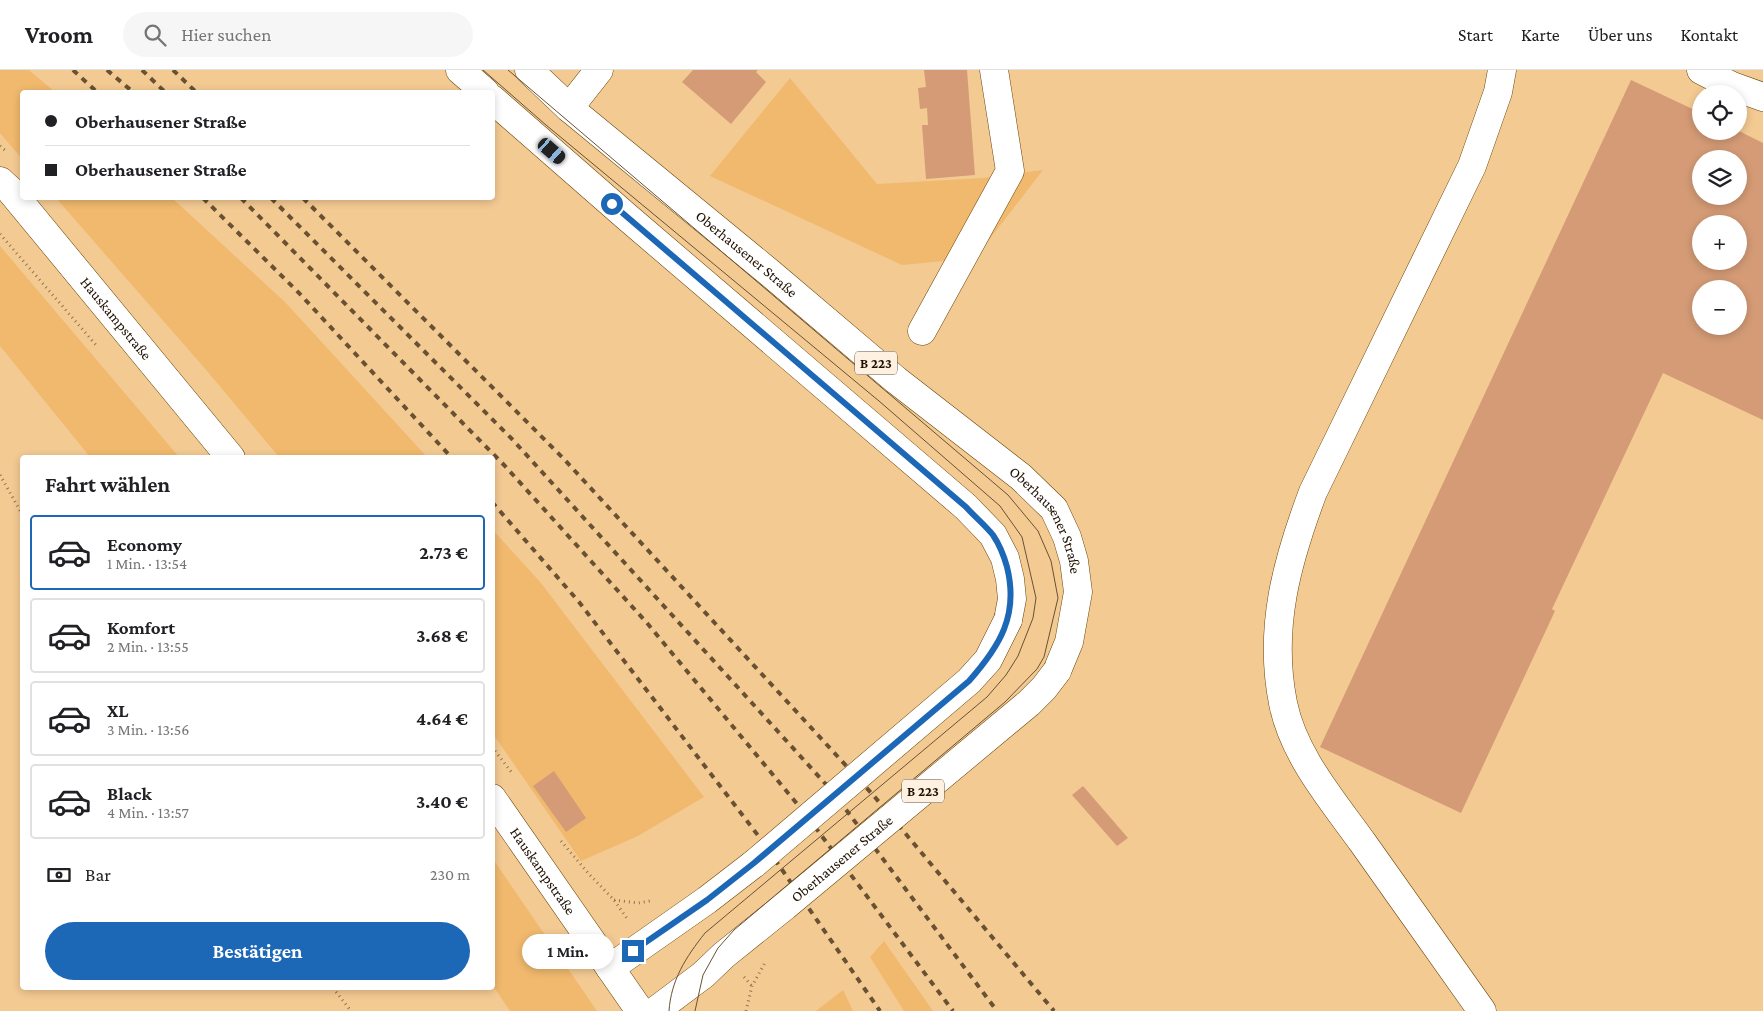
<!DOCTYPE html>
<html lang="de">
<head>
<meta charset="utf-8">
<style>
  body { margin:0; font-family:"Crimson Pro",serif; background:#f6f6f6; color:#202124; height:100vh; display:flex; flex-direction:column; font-size:19px; white-space:nowrap }
  * { box-sizing:border-box; margin:0 }
  p { font-size:16px; color:#757577 }
  .icon { flex:none; width:28px; height:28px; fill:none; stroke:currentColor; stroke-width:2; stroke-linecap:round; stroke-linejoin:round }
  .map { position:relative; flex:1; overflow:hidden }
  .panel { position:absolute; left:20px; top:385px; width:475px; height:535px; display:flex; flex-direction:column; background:#fff; border-radius:5px; box-shadow:0 2px 8px #0003 }
  .panel>* { flex:none }
  .hud { position:absolute; left:20px; top:20px; width:475px; height:110px; border-radius:5px; box-shadow:0 2px 8px #0003; display:grid; align-content:center; height:110px; padding:0 25px; background:#fff }
  .fabs { position:absolute; left:1692px; top:15px; display:grid; gap:10px }
  .fabs a { display:grid; place-items:center; width:55px; height:55px; border-radius:50%; background:#fff; box-shadow:0 2px 8px #0003; font-size:25px }
  .end { position:absolute; width:22px; height:22px; margin:-11px; border:6px solid #1d67b7; background:#fff; box-shadow:0 0 0 2px #fff }
  .from { border-radius:50% }
  .bubble { position:absolute; height:35px; border-radius:18px; background:#fff; box-shadow:0 2px 8px #0003; font-size:16px; font-weight:700; line-height:35px; text-align:center }
  .car { position:absolute; width:15px; height:30px; margin:-15px -8px; border-radius:6px; box-shadow:0 0 4px 1px #0007; background:linear-gradient(#222 24%,#8ab4d8 0 40%,#222 0 76%,#8ab4d8 0 86%,#222 0) }
  .hud b { display:flex; align-items:center; gap:18px; height:48px; font-size:19px }
  .hud b+b { border-top:1px solid #e0e0e0 }
  .hud i { width:12px; height:12px; background:#202124 }
  ul { padding:0; list-style:none }
  li { display:flex; align-items:center; gap:15px; height:75px; margin:0 10px 8px; padding:0 15px; border:2px solid #e0e0e0; border-radius:5px }
  li div { flex:1 }
  li b { display:block; font-size:19px }
  li em { font-style:normal; font-weight:700 }
  li.selected { border-color:#1d67b7 }
  li>.icon { width:45px; height:45px; stroke-width:1.5 }
  h2 { padding:0 25px; font-size:22px; line-height:60px }
  .pay { display:flex; align-items:center; gap:12px; height:55px; padding:0 25px; font-size:19px }
  .pay p { margin-inline-start:auto }
  .button { display:flex; gap:10px; margin-top:auto; padding:10px 25px }
  .button a { flex:1; height:58px; border-radius:30px; background:#1d67b7; color:#fff; font-size:20px; font-weight:700; line-height:58px; text-align:center }
  header { display:flex; align-items:center; gap:30px; box-sizing:border-box; height:70px; padding:0 25px; background:#fff; border-bottom:1px solid #e0e0e0 }
  header strong { font-size:24px }
  nav { display:flex; gap:28px; margin-inline-start:auto; font-size:18px }
  .search { width:350px; height:45px; background:#f6f6f6; display:flex; align-items:center; gap:12px; box-sizing:border-box; padding:0 18px; border-radius:28px; color:#757577; font-size:19px }
  .map>svg:first-child { display:block }
</style>
</head>
<body>
<header>
<strong>Vroom</strong>
<div class="search"><svg class="icon" aria-label="search" viewBox="0 0 24 24"><circle cx="10" cy="10" r="6"/><path d="M15 15l6 6"/></svg>Hier suchen</div>
<nav><a>Start</a><a>Karte</a><a>Über uns</a><a>Kontakt</a></nav>
</header>
<div class="map">
<svg width="1763" height="941" viewBox="0 0 1763 941">
  <rect width="100%" height="100%" fill="#f4ca93"/>
  <!-- green -->
  <path fill="#f0b96e" d="M 0,0 L 29,0 L 55,22 L 22,22 L 22,89 L 0,63 Z
    M 790,8 L 877,114 L 983,108 L 1043,100 L 975,188 L 902,195 L 710,106 Z
    M 56,128 L 172,128 L 285,232 L 427,387 L 279,387 L 207,301 Z
    M 0,176 L 179,387 L 90,387 L 0,276 Z
    M 492,459 L 541,513 L 704,727 L 638,766 L 581,791 L 493,664 Z
    M 493,789 L 597,941 L 510,941 L 493,916 Z
    M 884,871 L 933,941 L 904,941 L 870,887 Z
    M 843,920 L 853,941 L 816,941 Z"/>
  <!-- building -->
  <path fill="#d49b76" fill-rule="evenodd" d="M 693,0 L 758,0 L 756,2 L 766,12 L 731,54 L 682,12 Z
    M 924,0 L 967,0 L 975,105 L 926,109 L 922,55 L 928,55 L 927,38 L 920,39 L 918,18 L 926,17 Z
    M 1631,10 L 1701,43 L 1701,61 L 1739,61 L 1763,73 L 1763,350 L 1663,303 L 1552,539 L 1555,541 L 1461,743 L 1320,677 ZM 1701,89 L 1739,89 L 1739,126 L 1701,126 ZM 1701,154 L 1739,154 L 1739,191 L 1701,191 ZM 1701,219 L 1739,219 L 1739,256 L 1701,256 Z
    M 554,701 L 586,748 L 566,762 L 533,716 Z
    M 1083,716 L 1128,768 L 1117,776 L 1072,725 Z"/>
  <g fill="none" stroke-linecap="round" stroke-linejoin="round">
    <!-- minor casing -->
    <g stroke="#684406" stroke-width="29">
      <path id="minor" d="M 1701,0 L 1732,16 L 1763,27
        M 569,38 L 599,0
        M 922,261 L 1010,101 L 994,0
        M 1482,941 C 1442,885 1403,829 1363,773 C 1333,731 1293,685 1283,633 C 1268,558 1287,491 1313,422 L 1472,96 L 1498,22 L 1502,0"/>
    </g>
    <!-- major casing -->
    <g stroke="#684406" stroke-width="29">
      <g id="major">
        <path d="M 460,0 L 485,22"/>
        <path id="s1" d="M 529,0 L 569,38 L 770,203 L 896,310 L 1021,407 L 1054,439 L 1067,467 L 1074,491 L 1078,522 L 1069,572 L 1057,601"/>
        <path d="M 492,29 L 627,147 L 966,437 L 993,465 L 1005,488 L 1010,509 L 1012,529 L 1008,550"/>
        <path id="s2" d="M 0,111 L 10,120 L 231,388"/>
        <path id="s3" d="M 492,728 L 640,941"/>
        <path d="M 610,898 L 707,830 L 755,793"/>
        <path d="M 655,941 L 703,905 L 724,885 L 785,836"/>
      </g>
    </g>
    <!-- path -->
    <path stroke="#91744f" stroke-width="3" stroke-dasharray="1 4" stroke-linecap="butt" d="M 0,76 L 6,81
      M 0,164 L 96,275
      M 0,405 L 22,444
      M 492,677 L 512,703
      M 561,771 L 588,803 L 614,830 L 628,850
      M 614,830 L 638,833 L 650,831
      M 744,907 L 752,916
      M 333,918 L 351,941
      M 746,941 L 752,916 L 766,891"/>
    <!-- minor -->
    <use href="#minor" stroke="#fff" stroke-width="28"/>
    <!-- major -->
    <use href="#major" stroke="#fff" stroke-width="28"/>
    <!-- tram -->
    <path stroke="#695133" stroke-width="1" d="M 483,0 L 546,55 L 879,331 L 1000,436 L 1022,467 L 1036,528 L 1033,548 L 1018,586 L 1006,605 L 987,627 L 705,863 C 686,887 671,910 669,941
      M 508,0 L 1008,425 L 1038,461 L 1051,491 L 1058,528 L 1044,587 L 1037,599 L 1005,632 L 734,860 L 718,878 L 703,905 L 695,941"/>
    <!-- rail -->
    <path stroke="#695133" stroke-width="4" stroke-dasharray="6 6" stroke-linecap="butt" d="M 73,0 L 97,22
      M 107,0 L 133,22
      M 142,0 L 165,22
      M 173,0 L 196,22
      M 203,128 L 299,223 L 452,388
      M 241,128 L 505,396 L 647,553 L 803,741 L 953,941
      M 271,128 L 512,369 L 832,721 L 997,941
      M 303,128 L 563,388 L 874,726 L 1054,941
      M 492,432 L 579,532 L 760,768 L 880,941"/>
    <!-- major-bridge casing -->
    <g stroke="#684406" stroke-width="29" stroke-linecap="butt">
      <g id="major-bridge">
        <path d="M 755,793 L 969,611 L 988,590 L 1008,550"/>
        <path id="s4" d="M 785,836 L 1029,633 L 1044,618 L 1057,601"/>
      </g>
    </g>
    <!-- major-bridge -->
    <use href="#major-bridge" stroke="#fff" stroke-width="28"/>
  </g>
  <g fill="none" stroke-linecap="round" stroke-linejoin="round">
    <!-- route -->
    <path stroke="#1d67b7" stroke-width="6" d="M 612,134 L 966,437 C 974,446 985,455 993,465 C 999,474 1004,486 1007,497 C 1019,545 1000,576 969,611 L 754,793 L 707,830 L 633,881"/>
  </g>
  <g text-anchor="middle" dominant-baseline="central" stroke-width="5" stroke-linejoin="round" paint-order="stroke">
    <!-- shield labels -->
    <g fill="#fef1e1" stroke="#625444" stroke-width="1">
      <rect x="855" y="281.5" width="42" height="23" rx="4"/>
      <rect x="902" y="709.5" width="42" height="23" rx="4"/>
    </g>
    <g font-size="14" font-weight="bold" fill="#1f1000">
      <text x="876" y="293">B 223</text>
      <text x="923" y="721">B 223</text>
    </g>
    <!-- street labels -->
    <g font-size="15" fill="#1f1000" stroke="#fef1e1">
      <text stroke="none"><textPath href="#s1" startOffset="285">Oberhausener Straße</textPath></text>
      <text stroke="none"><textPath href="#s2" startOffset="180">Hauskampstraße</textPath></text>
      <text stroke="none"><textPath href="#s1" startOffset="690">Oberhausener Straße</textPath></text>
      <text stroke="none"><textPath href="#s4" startOffset="74">Oberhausener Straße</textPath></text>
      <text stroke="none"><textPath href="#s3" startOffset="89">Hauskampstraße</textPath></text>
    </g>
  </g>
</svg>
<div class="fabs">
<a><svg class="icon" aria-label="locate" viewBox="0 0 24 24"><circle cx="12" cy="12" r="6"/><path d="M12 2v4M12 18v4M2 12h4M18 12h4"/></svg></a>
<a><svg class="icon" aria-label="layers" viewBox="0 0 24 24"><path d="M12 4l9 5-9 5-9-5zM3 14l9 5 9-5"/></svg></a>
<a>+</a>
<a>−</a>
</div>
<i class="end from" style="left:612px;top:134px"></i>
<i class="end" style="left:633px;top:881px"></i>
<div class="bubble" style="left:522px;top:864px;width:92px">1 Min.</div>
<i class="car" style="left:552px;top:81px;rotate:131deg"></i>
<div class="hud">
<b><i class="from"></i>Oberhausener Straße</b>
<b><i></i>Oberhausener Straße</b>
</div>
<section class="panel">
<h2>Fahrt wählen</h2>
<ul>
<li class="selected"><svg class="icon" aria-label="car" viewBox="0 0 24 24"><path d="M5 17H2v-5l4-1 3-4h7l3 4 3 1v5h-3M9 17h6M6 11h13"/><circle cx="7" cy="17" r="2"/><circle cx="17" cy="17" r="2"/></svg><div><b>Economy</b><p>1 Min. · 13:54</p></div><em>2.73 €</em></li>
<li><svg class="icon" aria-label="car" viewBox="0 0 24 24"><path d="M5 17H2v-5l4-1 3-4h7l3 4 3 1v5h-3M9 17h6M6 11h13"/><circle cx="7" cy="17" r="2"/><circle cx="17" cy="17" r="2"/></svg><div><b>Komfort</b><p>2 Min. · 13:55</p></div><em>3.68 €</em></li>
<li><svg class="icon" aria-label="car" viewBox="0 0 24 24"><path d="M5 17H2v-5l4-1 3-4h7l3 4 3 1v5h-3M9 17h6M6 11h13"/><circle cx="7" cy="17" r="2"/><circle cx="17" cy="17" r="2"/></svg><div><b>XL</b><p>3 Min. · 13:56</p></div><em>4.64 €</em></li>
<li><svg class="icon" aria-label="car" viewBox="0 0 24 24"><path d="M5 17H2v-5l4-1 3-4h7l3 4 3 1v5h-3M9 17h6M6 11h13"/><circle cx="7" cy="17" r="2"/><circle cx="17" cy="17" r="2"/></svg><div><b>Black</b><p>4 Min. · 13:57</p></div><em>3.40 €</em></li>
</ul>
<div class="pay"><svg class="icon" aria-label="cash" viewBox="0 0 24 24"><path d="M3 7h18v10H3z"/><circle cx="12" cy="12" r="2"/></svg>Bar<p>230 m</p></div>
<div class="button"><a>Bestätigen</a></div>
</section>
</div>
</body>
</html>
